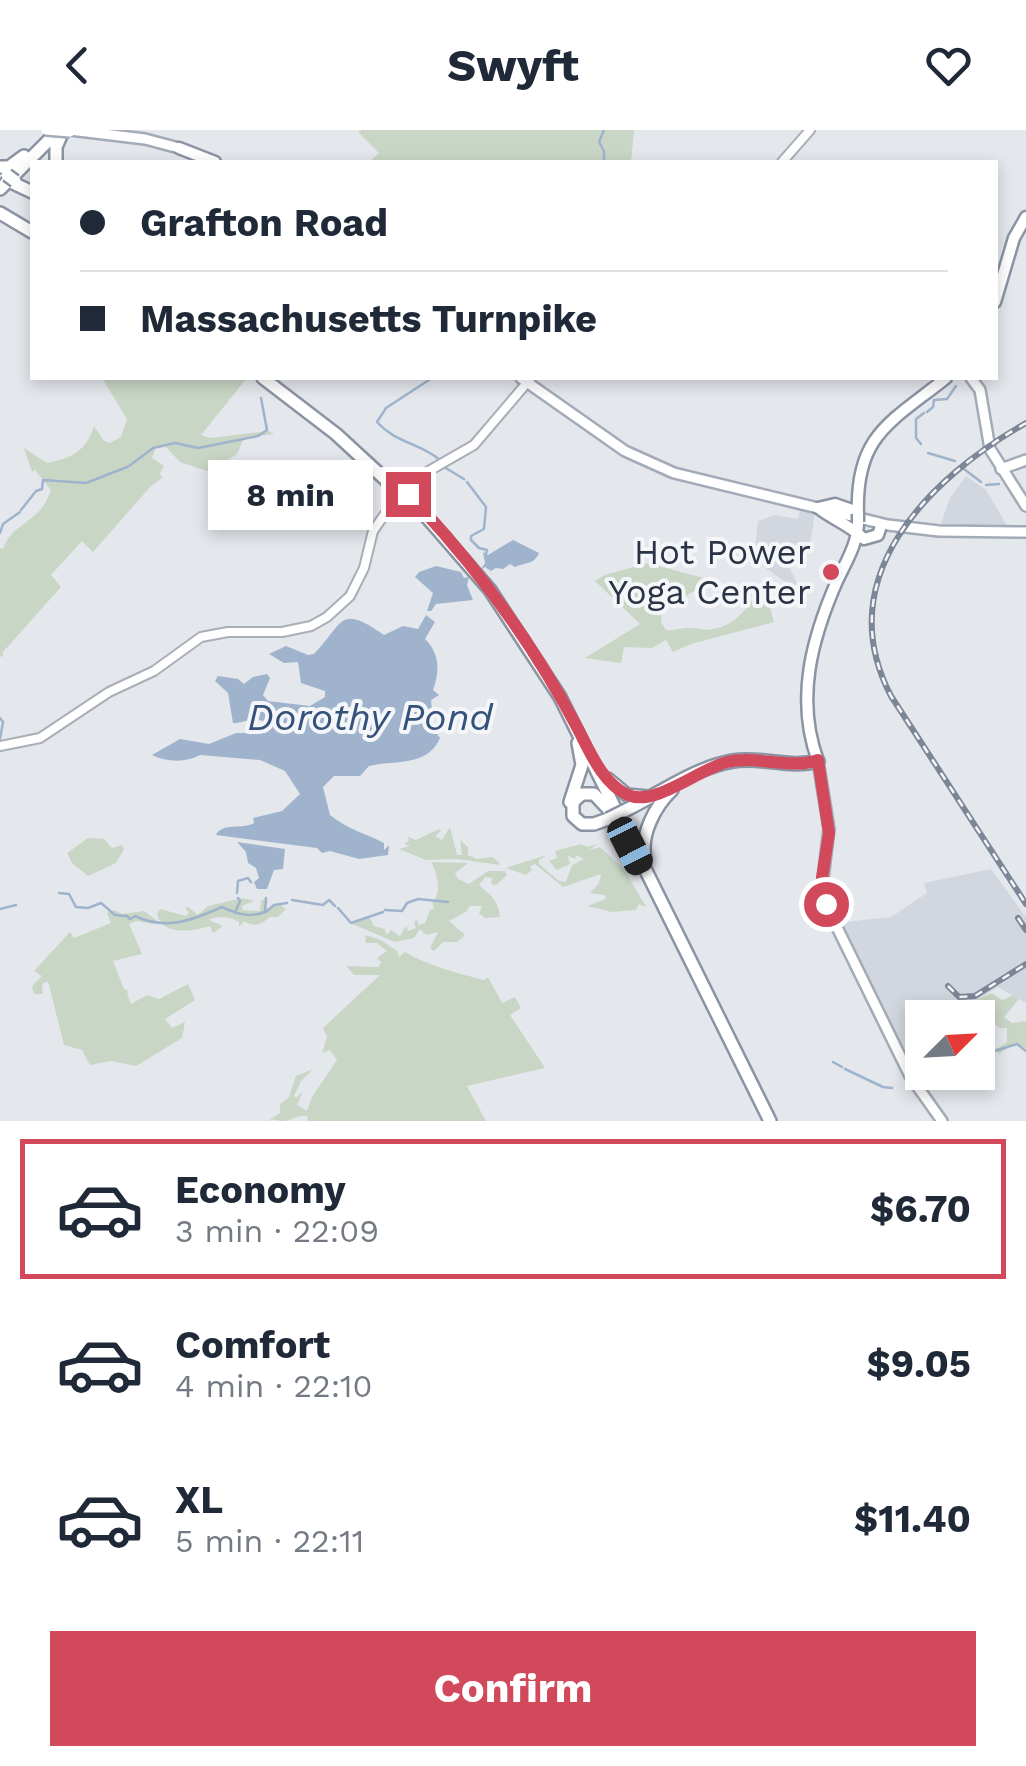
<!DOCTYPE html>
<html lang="en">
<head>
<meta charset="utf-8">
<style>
  body { margin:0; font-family:"Work Sans",sans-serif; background:#f6f6f7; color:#1f2937; height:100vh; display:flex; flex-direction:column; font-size:38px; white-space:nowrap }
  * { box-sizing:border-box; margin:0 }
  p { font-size:32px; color:#747a83 }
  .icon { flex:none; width:55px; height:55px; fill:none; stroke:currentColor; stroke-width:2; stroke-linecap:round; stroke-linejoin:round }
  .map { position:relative; height:991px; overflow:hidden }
  .panel { display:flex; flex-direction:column; background:#fff; flex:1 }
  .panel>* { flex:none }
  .banner { position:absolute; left:30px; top:30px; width:968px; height:220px; border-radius:0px; box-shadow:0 5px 15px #0003; display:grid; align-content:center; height:220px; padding:0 50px; background:#fff }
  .needle { width:65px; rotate:66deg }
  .controls { position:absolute; left:905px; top:870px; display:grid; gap:20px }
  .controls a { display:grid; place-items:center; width:90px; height:90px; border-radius:0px; background:#fff; box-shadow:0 5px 15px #0003; font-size:50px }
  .end { position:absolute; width:45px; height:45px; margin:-22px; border:12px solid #d1495b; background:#fff; box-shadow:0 0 0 5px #fff }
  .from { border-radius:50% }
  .bubble { position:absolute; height:70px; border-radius:0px; background:#fff; box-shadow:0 5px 15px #0003; font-size:32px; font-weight:700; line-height:70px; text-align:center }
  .car { position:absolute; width:30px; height:60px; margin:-30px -15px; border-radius:12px; box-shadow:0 0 8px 2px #0007; background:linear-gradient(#222 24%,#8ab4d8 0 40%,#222 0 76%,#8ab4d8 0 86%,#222 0) }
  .banner b { display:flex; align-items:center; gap:35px; height:95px; font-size:38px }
  .banner b+b { border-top:2px solid #e0e1e3 }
  .banner i { width:25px; height:25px; background:#1f2937 }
  ul { padding:18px 0 0; list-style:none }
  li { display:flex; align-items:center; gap:30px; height:140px; margin:0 20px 15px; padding:0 30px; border:5px solid transparent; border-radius:0px }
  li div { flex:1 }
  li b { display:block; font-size:38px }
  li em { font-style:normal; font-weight:700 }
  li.on { border-color:#d1495b }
  li>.icon { width:90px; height:90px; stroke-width:1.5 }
  .primary-button { display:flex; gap:20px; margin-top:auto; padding:20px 50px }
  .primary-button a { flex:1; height:115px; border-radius:0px; background:#d1495b; color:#fff; font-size:40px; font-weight:700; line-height:115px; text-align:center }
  header { display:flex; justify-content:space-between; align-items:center; height:130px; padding:0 50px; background:#fff; font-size:45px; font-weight:700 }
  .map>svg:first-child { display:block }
</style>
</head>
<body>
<header><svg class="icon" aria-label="back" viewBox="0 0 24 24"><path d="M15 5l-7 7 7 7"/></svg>Swyft<svg class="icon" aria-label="heart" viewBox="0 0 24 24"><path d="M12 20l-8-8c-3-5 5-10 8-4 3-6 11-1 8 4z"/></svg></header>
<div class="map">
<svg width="1026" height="991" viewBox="0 0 1026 991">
  <rect width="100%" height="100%" fill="#e4e7ec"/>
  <!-- built -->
  <path fill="#d2d6de" d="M 966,346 L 986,360 L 1009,399 L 939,399 L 950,368 Z
    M 801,376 L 815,380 L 811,410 L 790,439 L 799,457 L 797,460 L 754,430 L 758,391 L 775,385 L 798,389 Z
    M 991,739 L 1026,787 L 1026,873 L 998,857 L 957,882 L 955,887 L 922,888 L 922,928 L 907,936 L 836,793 L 891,787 L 927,763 L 924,753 Z"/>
  <!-- green -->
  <path fill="#c9d6c5" d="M 362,0 L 634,0 L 631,32 L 369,32 L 379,23 L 358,2 Z
    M 102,248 L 247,248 L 201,305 L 210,308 L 269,301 L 274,304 L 244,308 L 237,324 L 210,342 L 180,332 L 166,317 L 156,317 L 152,328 L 164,336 L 160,343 L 162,348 L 151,356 L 93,422 L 82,411 L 51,445 L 61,457 L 3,522 L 3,527 L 0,526 L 0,418 L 3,419 C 13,391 40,394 51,360 L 35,340 L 32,342 L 24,318 L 47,333 C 72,328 86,321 94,296 L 104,311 L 110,313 L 121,307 L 127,289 Z
    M 648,433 L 711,450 L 661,482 L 661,492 L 666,500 C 674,501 681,498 689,498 C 697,498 704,501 713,499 C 734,496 751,477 758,458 L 774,471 L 770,478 L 774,492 L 691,514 L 673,522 L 666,510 L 652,518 L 624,517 L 621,533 L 585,528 L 640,494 L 595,451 L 605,445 Z
    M 450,697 L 457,725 L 462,725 L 460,710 L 468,717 L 468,725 L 477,729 L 493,727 L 501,735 L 457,729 L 426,730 L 399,719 L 410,716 L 404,714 L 409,711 L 408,707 L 416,710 L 439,699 L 441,701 L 435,706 L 442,710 Z
    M 88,708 L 104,709 L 112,718 L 122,715 L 124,719 L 116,733 L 88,746 L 72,733 L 67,723 Z
    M 581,714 L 587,717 L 598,714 L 589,720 L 600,717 L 624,739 L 646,777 L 639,774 L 636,780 L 612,782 L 587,776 L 606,769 L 605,765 L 590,763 L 599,753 L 601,744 L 563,757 L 535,734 L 530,736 L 532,740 L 526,745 L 506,738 L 547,725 L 539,730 L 539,734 L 559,751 L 566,752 L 572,735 L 584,729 L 576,725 L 575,729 L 568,726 L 570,734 L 557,740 L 549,731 L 557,728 L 555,721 Z
    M 431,732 L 468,733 L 455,743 L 458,749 L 469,754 L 488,741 L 505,741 L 507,745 L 496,755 L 491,754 L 492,748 L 485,747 L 479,755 C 490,765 498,769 500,787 L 485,788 L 479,783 L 482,776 L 470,776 L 466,782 L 449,791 L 465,805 L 457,812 L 443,812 L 434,821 L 430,818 L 438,802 L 426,805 L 420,799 L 414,808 L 395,812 L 352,794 L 369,787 L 374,796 L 385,799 L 386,805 L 391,800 L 400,806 L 406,796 L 408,801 L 416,798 L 414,792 L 417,790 L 419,795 L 425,793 L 430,780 L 434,779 L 432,772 C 443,763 437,743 431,732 Z
    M 242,768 L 254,771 L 242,776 L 243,780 L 260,781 L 261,771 L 264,769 L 268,772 L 266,779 L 279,774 L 286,779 L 278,787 L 270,787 C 262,794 255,798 244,791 L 239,797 L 239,792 C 230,787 218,785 209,790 L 223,796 L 213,803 L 210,796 C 193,801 163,807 157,784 L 160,779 L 186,786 L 189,783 L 185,778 L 188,777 L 198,785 L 208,776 Z
    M 114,780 L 122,784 L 144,781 L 156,790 L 155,794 L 136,791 L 129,794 L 142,824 L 113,831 L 124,859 L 129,861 L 127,864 L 131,874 L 147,865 L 159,869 L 188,854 L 195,870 L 165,889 L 172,898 L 185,892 L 182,908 L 136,936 L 111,931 L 90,935 L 82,920 L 64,915 L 48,851 L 42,854 L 43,864 L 34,864 L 32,856 L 42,846 L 34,841 L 70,802 L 74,808 L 111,793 L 107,783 Z
    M 365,805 L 381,810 L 397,821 L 399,827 L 405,822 C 429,836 457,843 484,850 L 488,847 L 502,873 L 515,867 L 521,878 L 510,885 L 545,938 L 467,956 L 486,991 L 307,991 L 308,986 C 298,985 294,989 285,991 C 276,991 277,988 268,991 L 280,983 L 280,974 L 289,967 L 296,946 L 313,939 L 301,951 L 294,966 L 296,968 L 303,961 L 297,975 L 307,981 L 312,967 L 337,930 L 330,920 L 322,923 L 327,907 L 323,898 L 380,845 L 354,845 L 346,836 L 379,837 L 381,832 L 377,828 L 387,821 L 377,813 L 366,813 Z
    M 992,863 L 1002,870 L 1013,865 L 1019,869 L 1004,887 L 1012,893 L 1026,891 L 1026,918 L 1015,913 L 999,924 L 995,920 L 1007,912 L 1007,898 L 999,898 L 995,894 L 987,898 L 983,913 L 978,914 L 978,888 L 960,887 L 958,885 L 976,870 Z"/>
  <!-- water -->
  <path fill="#9fb4cc" d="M 513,410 L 539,423 C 534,435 526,432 515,437 L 510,434 L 503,439 L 496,438 L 491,441 L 485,437 L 480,441 L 485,433 L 483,422 L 488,425 Z
    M 436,436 L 461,442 L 464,448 L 469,447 L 467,455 L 473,470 L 436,474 L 431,481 L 427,481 L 433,463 L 415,447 L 419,442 Z
    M 426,485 L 435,492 L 425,509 C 440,524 440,541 433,560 L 439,565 L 431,570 L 434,600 L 440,608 C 428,637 394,630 369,636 L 360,646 L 334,646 L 323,657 L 330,685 C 347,699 367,704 384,713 L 384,720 L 389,715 L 388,725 L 359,729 L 330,721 L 322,723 L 317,718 L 216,705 C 222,692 242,700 254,693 L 253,688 L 282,681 L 300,664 L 285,641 L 260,630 L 200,625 C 186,633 166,632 152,625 L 180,609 L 209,614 L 236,603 L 266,603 L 267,593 C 255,585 245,593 233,593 L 228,563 L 215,551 L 218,546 L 238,549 L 244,554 L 253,547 L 267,544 L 270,548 L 263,565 L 268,571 L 310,576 L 325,567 L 325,561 L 301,553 L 298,532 L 284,533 L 269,524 L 286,516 L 308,525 L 314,524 C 344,493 338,473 384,505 L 403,496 L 418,499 Z
    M 237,712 L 285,719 L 283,739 L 274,740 L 267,759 L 257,759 L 254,752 L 259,748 L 256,738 L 248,733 L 246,722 Z"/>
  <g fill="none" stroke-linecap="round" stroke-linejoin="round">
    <!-- stream -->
    <path stroke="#9fb4cc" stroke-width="2.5" d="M 604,32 L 604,21 L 599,12 L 604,0
      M 995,218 L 995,222
      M 432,248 L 386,278 L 377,292 C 397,314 421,313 440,330
      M 927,282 L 933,277 L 934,270 L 947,269 L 956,256
      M 921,314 L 916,308 L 916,289 L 924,283
      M 928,323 L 955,331
      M 129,336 L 153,318 L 175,313 L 198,318 L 258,306 L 267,300 L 261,268
      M 444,337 L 464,349
      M 964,339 L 981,352
      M 467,352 L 486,377 L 484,399 L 471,406 L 471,410 L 479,418 L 487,420 L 486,424
      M 986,355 L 999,354
      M 21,380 L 36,361 L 42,359 L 43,350 L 86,353 L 127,337
      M 0,403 L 3,394 L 20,382
      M 0,588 L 3,592 L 0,609
      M 59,763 L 69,764 L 76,777 L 88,778 L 101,773 L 115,785 L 127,786 L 130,789 L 135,786 C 166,801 193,790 222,777 C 237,784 250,788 265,782 L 266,768
      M 237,763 L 238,751 L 248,748 L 251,752
      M 292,770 L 323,775 L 329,770 L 335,776
      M 338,778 L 351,793 L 383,782
      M 0,779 L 16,775
      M 385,780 L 402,781 L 407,773 L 418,769 L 448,772
      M 266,782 L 274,775 L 287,773
      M 235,783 L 240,771 L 238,768
      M 978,926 L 1017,914 L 1026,921
      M 833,932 L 842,937
      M 845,939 L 883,957 L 892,958
      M 914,945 L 927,942"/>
    <!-- secondary casing -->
    <g stroke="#a9aeb7" stroke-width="12">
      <path id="secondary" d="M 782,32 L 810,0
        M 0,616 L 40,608 L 109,562 L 154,541 L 201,507 L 228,502 L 282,502 L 311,496 L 327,487 L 350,466 L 364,438 L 373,401 L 394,371 L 420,346 L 474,315 L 531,248"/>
    </g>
    <!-- primary casing -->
    <g stroke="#a3abb8" stroke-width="14">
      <path id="primary" d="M 70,0 L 145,9 L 179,18
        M 521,248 L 625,321 L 674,343 L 888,395 L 939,401 L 1026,402
        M 971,248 L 980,260 L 990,319 L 1026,376
        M 1001,339 L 1026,330
        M 818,631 L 829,699 L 823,748 L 828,779 L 910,946 L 942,991"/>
    </g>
    <!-- trunk casing -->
    <g stroke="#8b94a3" stroke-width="15">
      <path id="trunk" d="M 179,18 L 215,32
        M 995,172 L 1014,108 L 1026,87
        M 818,378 L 835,374 L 858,382
        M 821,380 C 836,391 851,396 864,409 L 878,405 L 881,396
        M 858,384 C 855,305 891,292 946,248
        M 818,631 C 795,569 812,508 837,451 C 846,432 858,413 858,392"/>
    </g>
    <!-- motorway casing -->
    <g stroke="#8b94a3" stroke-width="16">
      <path id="motorway" d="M 56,32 L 56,17 L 62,3
        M 0,37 L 9,37 L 24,26
        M 13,53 L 32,62
        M 0,59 L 59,0
        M 0,83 L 32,102
        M 263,248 L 336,304 L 399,362
        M 405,362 L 490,460 L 560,567 L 770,991
        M 608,649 L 627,665 L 648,667
        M 570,672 L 582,635 L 578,613
        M 626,680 C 659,664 696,637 733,631 C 761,626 790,639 818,631
        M 608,689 L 594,694 L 582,694 L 573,686 L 573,672 L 582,664 L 594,664 L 612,683
        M 645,728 C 640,705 655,676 672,660"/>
    </g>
    <!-- secondary -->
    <use href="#secondary" stroke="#fff" stroke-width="8"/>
    <!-- primary -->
    <use href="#primary" stroke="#fff" stroke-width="9"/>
    <!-- trunk -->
    <use href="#trunk" stroke="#fff" stroke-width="10"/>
    <!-- motorway -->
    <use href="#motorway" stroke="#fff" stroke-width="11"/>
    <!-- rail casing -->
    <g stroke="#7d8696" stroke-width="6">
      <path id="rail" d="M 1026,293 C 929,348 829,447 891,566 L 1026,774
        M 1018,788 L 1026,800
        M 948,856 L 959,867 L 975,866 L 1026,834"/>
    </g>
    <!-- rail -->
    <use href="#rail" stroke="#f4f6f9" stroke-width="2.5" stroke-dasharray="8" stroke-linecap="butt"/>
    <!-- primary-bridge casing -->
    <g stroke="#a3abb8" stroke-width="14" stroke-linecap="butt">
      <path id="primary-bridge" d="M 46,0 L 70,2"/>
    </g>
    <!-- trunk-bridge casing -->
    <g stroke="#8b94a3" stroke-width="15" stroke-linecap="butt">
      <path id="trunk-bridge" d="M 858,384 L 858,392"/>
    </g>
    <!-- motorway-bridge casing -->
    <g stroke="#8b94a3" stroke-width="16" stroke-linecap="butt">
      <path id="motorway-bridge" d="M 7,45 L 15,51
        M 401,358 L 405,362
        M 608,689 L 626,680"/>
    </g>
    <!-- primary-bridge -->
    <use href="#primary-bridge" stroke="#fff" stroke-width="9"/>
    <!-- trunk-bridge -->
    <use href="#trunk-bridge" stroke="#fff" stroke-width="10"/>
    <!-- motorway-bridge -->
    <use href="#motorway-bridge" stroke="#fff" stroke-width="11"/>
  </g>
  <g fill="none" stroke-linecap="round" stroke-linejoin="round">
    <!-- route -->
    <path stroke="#d1495b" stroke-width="12" d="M 408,364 C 475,434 533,513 578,599 C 590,622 603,654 628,665 C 655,677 699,639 727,632 C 757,625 789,640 818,630 L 829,703 L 822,748 L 826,774"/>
  </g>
  <!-- markers -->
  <circle fill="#d1495b" stroke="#f4f6f9" stroke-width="4" cx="831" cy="442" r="10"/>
  <g text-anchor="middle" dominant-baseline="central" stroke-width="8" stroke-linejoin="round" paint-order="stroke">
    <!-- poi labels -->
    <g font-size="35" fill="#2b3445" stroke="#f4f6f9" text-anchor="end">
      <text x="811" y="422">Hot Power<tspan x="811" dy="40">Yoga Center</tspan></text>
    </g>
    <!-- water labels -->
    <g font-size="38" font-style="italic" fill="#34527a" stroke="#f4f6f9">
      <text x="370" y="587">Dorothy Pond</text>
    </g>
  </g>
</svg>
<div class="controls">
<a><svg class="needle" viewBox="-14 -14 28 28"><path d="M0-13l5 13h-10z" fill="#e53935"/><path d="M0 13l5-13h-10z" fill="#747a83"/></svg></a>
</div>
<i class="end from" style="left:826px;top:774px"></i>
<i class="end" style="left:408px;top:364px"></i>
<div class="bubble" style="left:208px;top:330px;width:165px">8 min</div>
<i class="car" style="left:630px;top:716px;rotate:153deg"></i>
<div class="banner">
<b><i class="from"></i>Grafton Road</b>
<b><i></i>Massachusetts Turnpike</b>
</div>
</div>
<section class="panel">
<ul>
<li class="on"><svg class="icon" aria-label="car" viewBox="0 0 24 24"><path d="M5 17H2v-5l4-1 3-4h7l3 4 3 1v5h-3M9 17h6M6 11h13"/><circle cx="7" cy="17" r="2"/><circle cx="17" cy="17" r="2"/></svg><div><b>Economy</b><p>3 min · 22:09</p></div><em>$6.70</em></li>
<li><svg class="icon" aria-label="car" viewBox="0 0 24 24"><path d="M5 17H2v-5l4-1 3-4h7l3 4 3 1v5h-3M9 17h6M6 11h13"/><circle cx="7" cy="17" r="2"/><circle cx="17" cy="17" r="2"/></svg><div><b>Comfort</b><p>4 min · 22:10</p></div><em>$9.05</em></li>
<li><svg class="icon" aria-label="car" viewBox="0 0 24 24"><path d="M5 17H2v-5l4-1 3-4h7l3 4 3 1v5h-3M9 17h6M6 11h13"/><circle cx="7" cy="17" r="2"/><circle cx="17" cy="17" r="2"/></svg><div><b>XL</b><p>5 min · 22:11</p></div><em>$11.40</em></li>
</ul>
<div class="primary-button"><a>Confirm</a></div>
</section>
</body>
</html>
